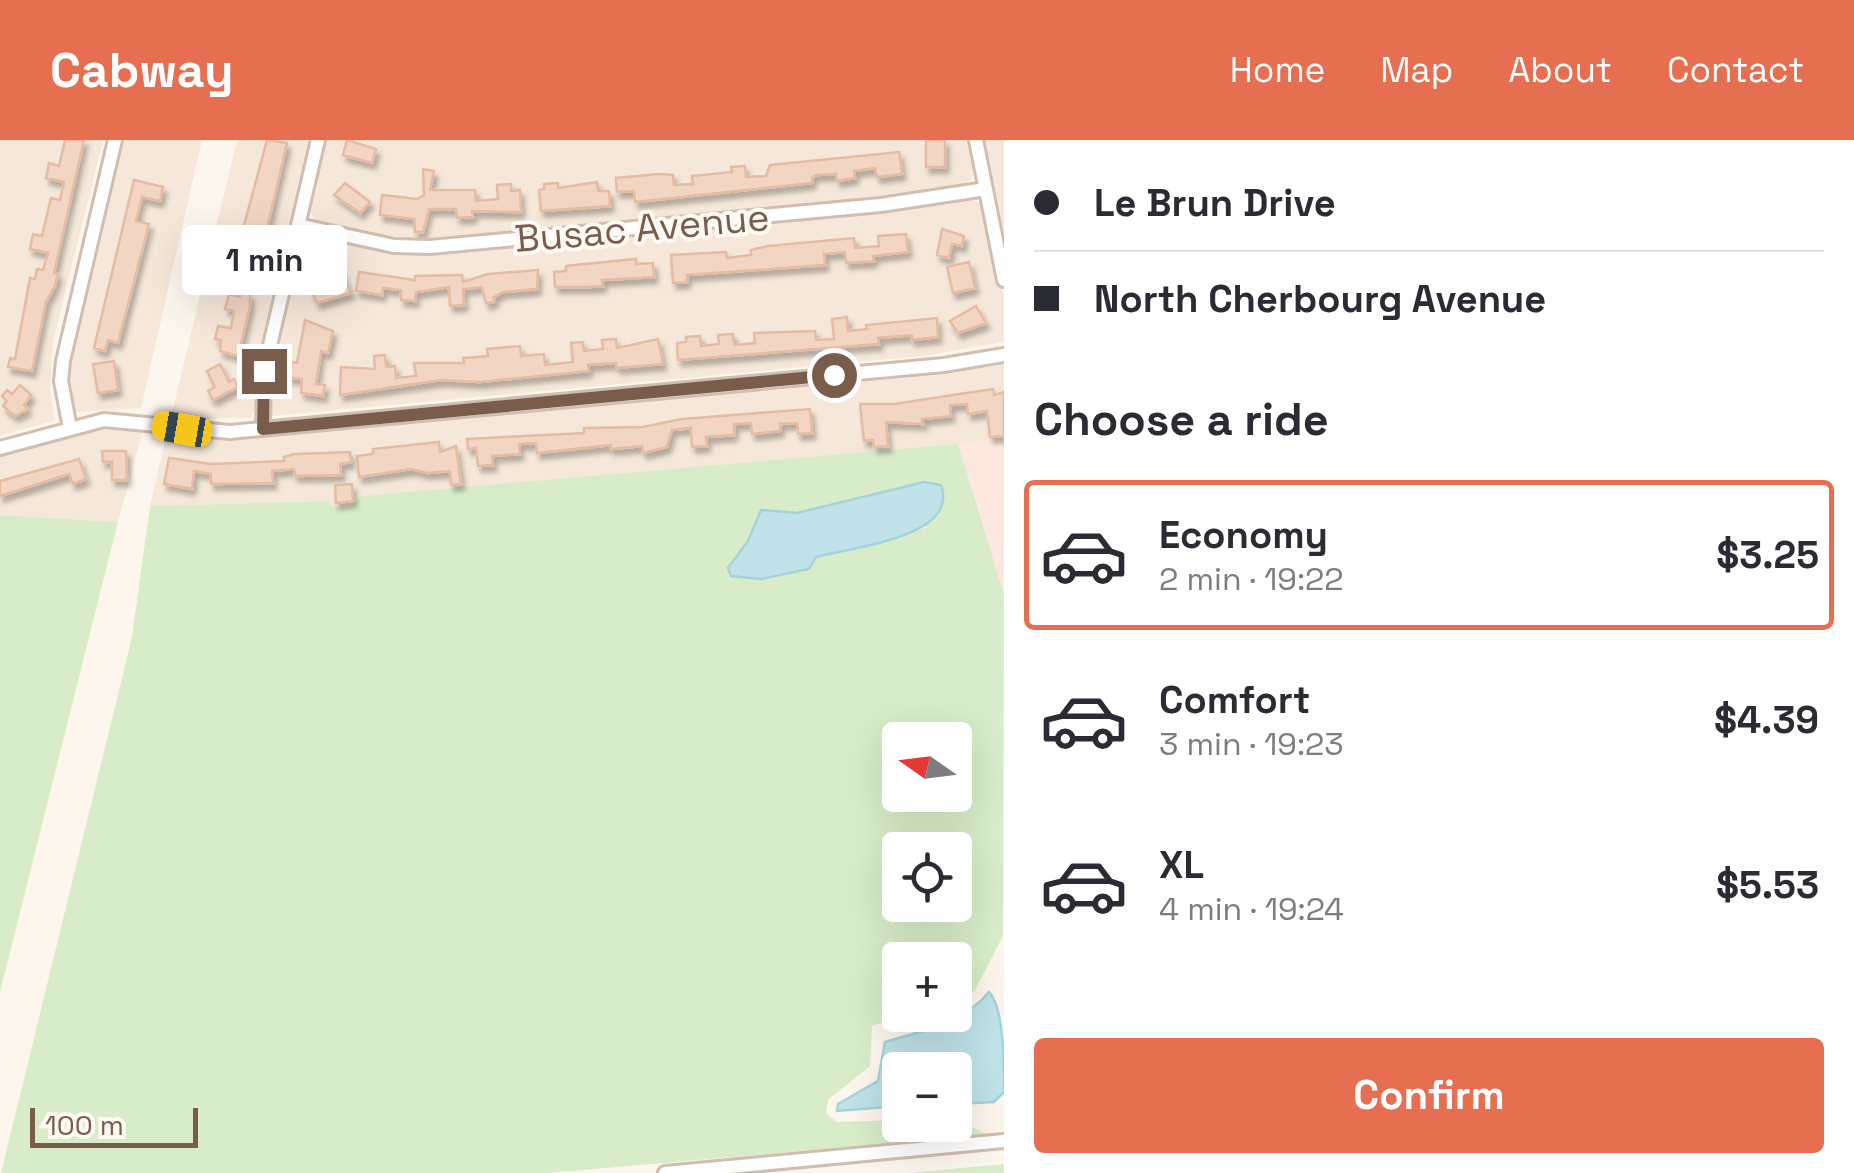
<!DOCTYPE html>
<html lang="en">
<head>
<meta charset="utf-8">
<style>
  body { margin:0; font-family:"Space Grotesk",sans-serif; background:#f2f2f3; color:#2b2b33; height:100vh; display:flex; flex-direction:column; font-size:38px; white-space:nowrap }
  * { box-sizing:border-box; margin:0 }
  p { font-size:32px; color:#7c7c81 }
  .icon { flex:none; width:55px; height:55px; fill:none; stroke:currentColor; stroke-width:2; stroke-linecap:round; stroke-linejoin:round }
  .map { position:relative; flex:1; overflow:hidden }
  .side { display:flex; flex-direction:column; background:#fff; width:850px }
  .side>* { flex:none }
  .banner { display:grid; align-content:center; height:220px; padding:0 30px; background:#fff }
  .needle { width:65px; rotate:284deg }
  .buttons { position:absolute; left:882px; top:582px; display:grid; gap:20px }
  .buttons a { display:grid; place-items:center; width:90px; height:90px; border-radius:10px; background:#fff; box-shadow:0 10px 40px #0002; font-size:50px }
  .scale { position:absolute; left:30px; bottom:25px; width:168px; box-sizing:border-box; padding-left:10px; border:5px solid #7a5c4d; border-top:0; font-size:28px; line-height:35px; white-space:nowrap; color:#7a5c4d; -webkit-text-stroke:8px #fffaf3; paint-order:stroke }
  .end { position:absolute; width:45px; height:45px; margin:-22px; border:12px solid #7a5c4d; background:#fff; box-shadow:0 0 0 5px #fff }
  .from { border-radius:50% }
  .bubble { position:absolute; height:70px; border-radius:10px; background:#fff; box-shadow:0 10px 40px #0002; font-size:32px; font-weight:800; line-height:70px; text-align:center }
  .car { position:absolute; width:30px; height:60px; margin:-30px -15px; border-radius:12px; box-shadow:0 0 8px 2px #0007; background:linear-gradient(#f5c518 24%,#345 0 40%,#f5c518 0 76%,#345 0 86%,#f5c518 0) }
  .banner b { display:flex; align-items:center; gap:35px; height:95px; font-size:38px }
  .banner b+b { border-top:2px solid #e1e1e2 }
  .banner i { width:25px; height:25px; background:#2b2b33 }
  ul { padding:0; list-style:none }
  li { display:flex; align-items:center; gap:30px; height:150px; margin:0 20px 15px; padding:0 10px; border:5px solid transparent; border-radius:10px }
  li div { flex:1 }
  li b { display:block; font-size:38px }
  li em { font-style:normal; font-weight:800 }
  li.selected { border-color:#e76f51 }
  li>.icon { width:90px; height:90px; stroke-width:1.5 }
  h2 { padding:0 30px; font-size:45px; line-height:120px }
  .cta { display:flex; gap:20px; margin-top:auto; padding:20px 30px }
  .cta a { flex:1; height:115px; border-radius:10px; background:#e76f51; color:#fff; font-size:40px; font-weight:800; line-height:115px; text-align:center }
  header { display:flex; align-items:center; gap:60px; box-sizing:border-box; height:140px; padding:0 50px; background:#e76f51; color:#fff }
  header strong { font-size:48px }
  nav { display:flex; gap:55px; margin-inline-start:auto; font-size:35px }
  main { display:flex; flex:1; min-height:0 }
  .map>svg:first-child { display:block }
</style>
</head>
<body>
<header>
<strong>Cabway</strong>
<nav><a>Home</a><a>Map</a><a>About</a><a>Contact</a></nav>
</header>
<main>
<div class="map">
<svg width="1004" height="1033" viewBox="0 0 1004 1033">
  <defs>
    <filter id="shadow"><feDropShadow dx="3.5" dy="6" stdDeviation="2.5" flood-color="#0004"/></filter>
  </defs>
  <rect width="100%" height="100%" fill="#fdf6ec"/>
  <!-- residential -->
  <path fill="#f5e8da" d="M 0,0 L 103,0 L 53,202 L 50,249 L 55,280 L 0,296 Z
    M 121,0 L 202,0 L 141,268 L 77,272 L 71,268 L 67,240 L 70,217 Z
    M 237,0 L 312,0 L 256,235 L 255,269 L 251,278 L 204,279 L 172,273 Z
    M 324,0 L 970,0 L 975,34 L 965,46 L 865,62 L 427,101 L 388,99 L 316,83 L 308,68 Z
    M 985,0 L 1004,0 L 1004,92 Z
    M 972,59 L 982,65 L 1004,158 L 1004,202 L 923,216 L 272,276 L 267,269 L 268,242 L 300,103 L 312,94 L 418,114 L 754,85 Z
    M 1004,221 L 1004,298 L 989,302 L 362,356 L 349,367 L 333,367 L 327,361 L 150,366 L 167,293 L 237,299 L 951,234 Z
    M 114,285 L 143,290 L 118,382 L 0,375 L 0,314 Z"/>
  <!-- commercial -->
  <path fill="#fde8e0" d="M 1004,298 L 1004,454 L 958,304 Z"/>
  <!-- green -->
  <path fill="#d8ecc9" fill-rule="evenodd" d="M 958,304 L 1004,454 L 1003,796 L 974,852 L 955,858 L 955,820 L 900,820 L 900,875 L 906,875 L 872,886 L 870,926 L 828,960 L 826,973 L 837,982 L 900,980 L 900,985 L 955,985 L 955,979 L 988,995 L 547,1033 L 1,1033 L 132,497 L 150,366 L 328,361 L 333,367 L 349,367 L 361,356 ZM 761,370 L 928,387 L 815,417 L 808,429 L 761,439 L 728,428 L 748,401 ZM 900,600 L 955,600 L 955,655 L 900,655 ZM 900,710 L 955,710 L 955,765 L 900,765 Z
    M 0,375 L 118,382 L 0,852 Z
    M 1004,1024 L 1004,1033 L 909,1033 Z"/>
  <!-- water -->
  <path fill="#bfe3e8" stroke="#a5d3da" stroke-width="2.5" d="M 924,342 L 941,345 C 960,397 853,407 816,417 L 809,429 L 761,439 L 731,436 L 728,428 L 748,401 L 761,370 L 797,373 Z
    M 989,852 C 1004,867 1004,924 1004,952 L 994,962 L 955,964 L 955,930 L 900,930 L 900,966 L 837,971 L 838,964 L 878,941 L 885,902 C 920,892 965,882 989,852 Z"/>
  <!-- building -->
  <path fill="#f3d5c3" stroke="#e6bba3" stroke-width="2.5" filter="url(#shadow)" d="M 65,0 L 84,0 L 54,133 L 58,134 L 55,146 L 46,162 L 32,231 L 8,227 L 10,218 L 15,219 L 30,138 L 35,139 L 37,129 L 43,130 L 48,113 L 30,109 L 33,94 L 42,96 L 51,58 L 60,60 L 64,42 L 46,38 L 49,23 L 59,26 Z
    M 267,0 L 287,3 L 267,89 L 262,88 L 257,107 L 263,108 L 260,120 L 250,118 L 246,133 L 232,130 Z
    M 347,0 L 376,9 L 372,23 L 343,15 Z
    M 926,0 L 945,0 L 945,27 L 926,27 Z
    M 899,12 L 902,34 L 877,37 L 875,28 L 854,31 L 855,38 L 837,41 L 836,34 L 817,35 L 812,37 L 812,43 L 635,62 L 634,51 L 617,52 L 616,38 L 659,34 L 673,35 L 674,45 L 693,44 L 692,36 L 732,32 L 731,27 L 745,26 L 746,37 L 766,36 L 770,25 Z
    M 423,29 L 434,31 L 430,50 L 475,50 L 476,61 L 498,59 L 497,45 L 511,44 L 511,51 L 520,50 L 521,72 L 472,71 L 473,77 L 457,78 L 456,69 L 429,69 L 423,92 L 415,92 L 414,79 L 380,75 L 382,55 L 417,59 L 424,55 Z
    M 134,40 L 163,47 L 160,61 L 142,57 L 136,81 L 149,84 L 118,203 L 108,200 L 105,211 L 94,208 Z
    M 597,42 L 598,51 L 609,51 L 610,66 L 541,71 L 539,50 L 544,49 L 544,44 L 558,43 L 558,48 Z
    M 345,43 L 370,62 L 360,73 L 334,55 Z
    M 942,89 L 964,96 L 962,106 L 952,104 L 949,118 L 937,115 Z
    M 906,94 L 908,112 L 873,116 L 874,121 L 846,123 L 845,112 L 824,114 L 825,125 L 687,135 L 687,142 L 673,143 L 671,115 L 726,112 L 727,118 L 751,115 L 751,110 L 768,106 L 854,98 L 855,108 L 879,106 L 878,96 Z
    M 636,119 L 636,124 L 653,123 L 654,137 L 602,140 L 603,146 L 588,147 L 555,147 L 554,132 L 566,131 L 566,126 Z
    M 969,122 L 975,148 L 953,153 L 947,127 Z
    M 340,129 L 351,153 L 317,163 L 311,150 L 319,146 L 315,138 Z
    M 538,130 L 537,149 L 503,152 L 494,157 L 494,162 L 486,163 L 482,147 L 463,149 L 464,165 L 450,166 L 449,147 L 416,152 L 415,161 L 401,160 L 401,150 L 383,148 L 382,155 L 356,151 L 359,132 L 415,140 L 415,136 L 462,135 L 463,142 L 488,134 Z
    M 241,152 L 250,154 L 250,166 L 238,216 L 220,211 L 221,200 L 215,199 L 218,186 L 231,188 L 234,171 L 225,169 L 229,154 L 240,157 Z
    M 976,166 L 986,183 L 958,193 L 950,181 Z
    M 847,177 L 848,191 L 867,189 L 866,185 L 937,178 L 938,197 L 912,200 L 912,195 L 878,198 L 879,204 L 678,220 L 677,203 L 686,202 L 686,197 L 700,196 L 701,206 L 719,204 L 718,195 L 733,194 L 734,205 L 755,203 L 754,193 L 815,191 L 816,200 L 834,199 L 832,179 Z
    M 305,180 L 333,191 L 328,213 L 321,211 L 316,244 L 325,245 L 323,256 L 301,253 L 302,239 L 286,237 L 288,221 L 297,223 Z
    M 616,199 L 617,208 L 658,199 L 663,224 L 617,228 L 616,223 L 588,225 L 589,231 L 480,242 L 441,240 L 340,255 L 341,227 L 375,229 L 374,216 L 385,215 L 386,227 L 395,226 L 396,238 L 416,236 L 414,223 L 464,223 L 463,218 L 488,216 L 487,209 L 520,206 L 521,216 L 544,214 L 545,225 L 573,222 L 571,203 L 583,202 L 584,211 L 603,209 L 602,200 Z
    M 114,221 L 118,250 L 98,253 L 93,224 Z
    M 220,224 L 229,242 L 234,239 L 238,247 L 213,260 L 208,251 L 215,247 L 207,231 Z
    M 20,245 L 31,255 L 24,265 L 28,269 L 15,276 L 3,266 L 7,261 L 2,256 L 7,250 L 12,254 Z
    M 993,249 L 994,255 L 1004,252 L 1004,296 L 990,297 L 987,271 L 968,274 L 967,264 L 950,265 L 951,276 L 922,279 L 923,284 L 886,282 L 888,306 L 874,307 L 873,300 L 864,301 L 860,264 L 894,264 Z
    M 810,269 L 812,293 L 798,294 L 797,283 L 780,284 L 780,291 L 752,294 L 751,283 L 734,284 L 734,295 L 706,297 L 707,306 L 692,307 L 691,288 L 672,290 L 667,307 L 643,313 L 642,306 L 611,309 L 611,305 L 537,313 L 536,303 L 519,304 L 520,314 L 492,316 L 493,325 L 478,326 L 476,308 L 468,309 L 467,299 L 584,293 L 584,288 L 643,287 L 682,279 Z
    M 439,302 L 440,312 L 456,306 L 461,344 L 451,345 L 450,331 L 428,333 L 411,329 L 359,337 L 357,316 L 373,314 L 373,309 Z
    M 102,311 L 126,311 L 127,340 L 112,340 L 112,322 L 103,322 Z
    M 350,312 L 351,322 L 340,324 L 341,335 L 295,336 L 294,329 L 272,331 L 273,343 L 211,344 L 211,334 L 194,331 L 192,349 L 164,344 L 169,318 L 211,324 L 284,321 L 284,317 L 294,314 Z
    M 79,319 L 86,339 L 73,344 L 69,334 L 0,356 L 0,341 Z
    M 352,344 L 353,361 L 336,363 L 335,345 Z"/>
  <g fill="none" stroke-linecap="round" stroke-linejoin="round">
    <!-- minor casing -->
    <g stroke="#d1beb0" stroke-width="18">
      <path id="minor" d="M 976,0 L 1004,140
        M 298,85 L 394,106 L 430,107 L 881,65 L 986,49
        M 70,288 L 61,241 L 63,221 L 115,0
        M 263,289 L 264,231 L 318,0
        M 0,308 L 104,280 L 230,292 L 944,225 L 1004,215
        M 665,1033 L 1004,1001"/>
    </g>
    <!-- minor -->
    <use href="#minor" stroke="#fff" stroke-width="12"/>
  </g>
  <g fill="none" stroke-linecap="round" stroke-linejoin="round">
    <!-- route -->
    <path stroke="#7a5c4d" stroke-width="12" d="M 264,231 L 263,289 L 834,235"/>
  </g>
  <g text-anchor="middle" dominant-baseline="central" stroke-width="8" stroke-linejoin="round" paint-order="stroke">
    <!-- street labels -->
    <g font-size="38" fill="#7a5c4d" stroke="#fffaf3">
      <text transform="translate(642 88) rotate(-5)">Busac Avenue</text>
    </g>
  </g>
</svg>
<div class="buttons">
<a><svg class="needle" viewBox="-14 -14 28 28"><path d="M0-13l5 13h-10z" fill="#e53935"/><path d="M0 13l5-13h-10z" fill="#7c7c81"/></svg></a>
<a><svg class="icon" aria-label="locate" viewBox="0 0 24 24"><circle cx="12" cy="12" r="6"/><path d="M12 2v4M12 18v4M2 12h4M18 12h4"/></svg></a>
<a>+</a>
<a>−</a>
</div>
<div class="scale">100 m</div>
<i class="end from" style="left:834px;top:235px"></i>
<i class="end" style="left:264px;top:231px"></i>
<div class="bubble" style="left:182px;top:85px;width:165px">1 min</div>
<i class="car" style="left:182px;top:289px;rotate:280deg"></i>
</div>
<section class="side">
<div class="banner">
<b><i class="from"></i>Le Brun Drive</b>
<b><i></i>North Cherbourg Avenue</b>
</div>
<h2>Choose a ride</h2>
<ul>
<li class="selected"><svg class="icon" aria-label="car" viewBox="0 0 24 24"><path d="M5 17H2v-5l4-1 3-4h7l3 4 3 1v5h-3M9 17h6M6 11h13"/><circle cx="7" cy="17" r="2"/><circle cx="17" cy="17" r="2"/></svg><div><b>Economy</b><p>2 min · 19:22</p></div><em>$3.25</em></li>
<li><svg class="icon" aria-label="car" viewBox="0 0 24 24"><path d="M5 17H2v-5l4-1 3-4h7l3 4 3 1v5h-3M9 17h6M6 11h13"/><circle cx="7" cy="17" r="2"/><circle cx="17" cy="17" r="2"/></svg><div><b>Comfort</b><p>3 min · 19:23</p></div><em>$4.39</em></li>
<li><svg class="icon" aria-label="car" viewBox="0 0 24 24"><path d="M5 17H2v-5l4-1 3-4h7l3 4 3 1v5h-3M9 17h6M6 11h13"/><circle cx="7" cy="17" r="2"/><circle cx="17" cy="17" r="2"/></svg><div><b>XL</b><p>4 min · 19:24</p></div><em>$5.53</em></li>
</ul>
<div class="cta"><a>Confirm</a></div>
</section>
</main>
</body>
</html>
